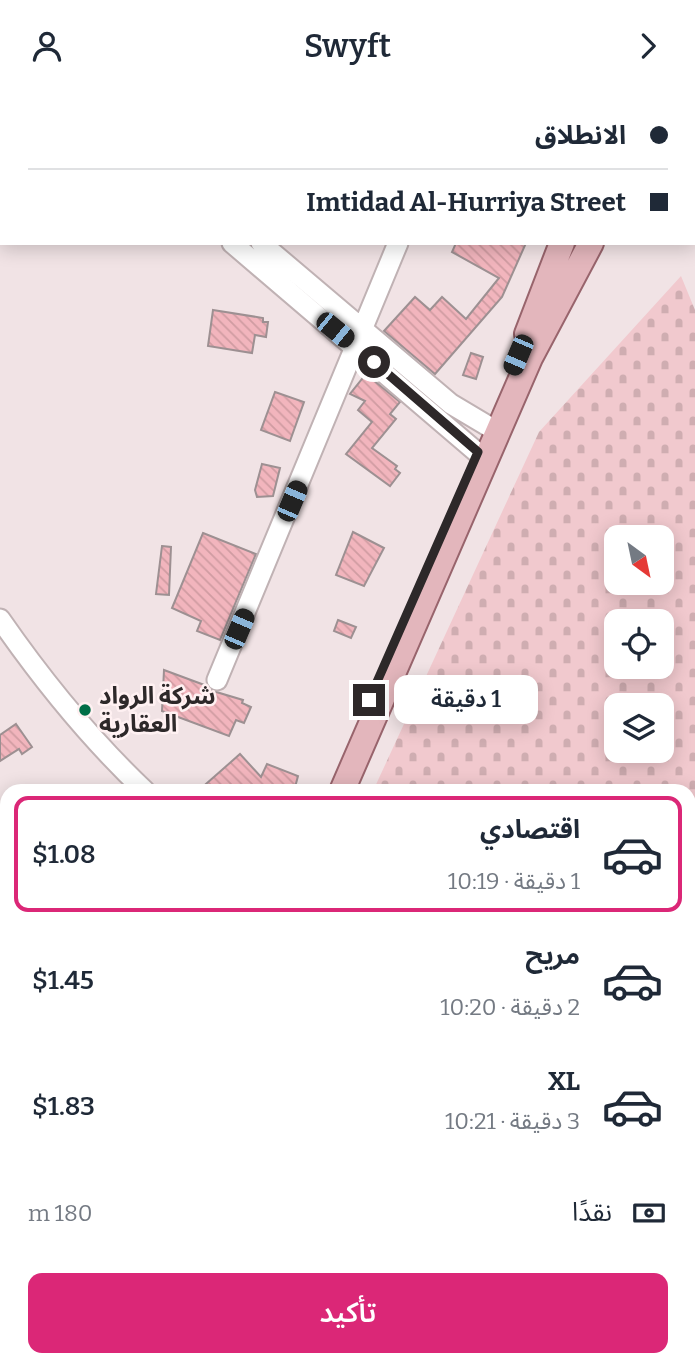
<!DOCTYPE html>
<html lang="ar">
<head>
<meta charset="utf-8">
<style>
  body { margin:0; font-family:Bitter,"Noto Sans Arabic",serif; background:#f2f2f3; color:#1f2937; direction:rtl; height:100vh; display:flex; flex-direction:column; font-size:26px; white-space:nowrap }
  * { box-sizing:border-box; margin:0 }
  p { font-size:23px; color:#747a83 }
  .icon { flex:none; width:38px; height:38px; fill:none; stroke:currentColor; stroke-width:2; stroke-linecap:round; stroke-linejoin:round }
  .map { position:relative; flex:1; overflow:hidden; direction:ltr }
  .drawer { position:absolute; left:0px; top:693px; width:696px; height:583px; display:flex; flex-direction:column; background:#fff; border-radius:21px 21px 0 0; box-shadow:0 4px 18px #0003; direction:rtl }
  .drawer>* { flex:none }
  .guide { position:absolute; left:0px; top:0px; width:696px; height:154px; box-shadow:0 4px 18px #0003; direction:rtl; display:grid; align-content:center; height:154px; padding:0 28px; background:#fff }
  .needle { width:46px; rotate:147deg }
  .tools { position:absolute; left:604px; top:434px; display:grid; gap:14px }
  .tools a { display:grid; place-items:center; width:70px; height:70px; border-radius:14px; background:#fff; box-shadow:0 4px 18px #0003; font-size:35px }
  .end { position:absolute; width:32px; height:32px; margin:-16px; border:9px solid #2d2829; background:#fff; box-shadow:0 0 0 4px #fff }
  .from { border-radius:50% }
  .bubble { position:absolute; height:49px; border-radius:14px; background:#fff; box-shadow:0 4px 18px #0003; font-size:23px; font-weight:600; line-height:49px; text-align:center; direction:rtl }
  .car { position:absolute; width:21px; height:42px; margin:-21px -10px; border-radius:9px; box-shadow:0 0 5px 2px #0007; background:linear-gradient(#222 24%,#8ab4d8 0 40%,#222 0 76%,#8ab4d8 0 86%,#222 0) }
  .guide b { display:flex; align-items:center; gap:24px; height:66px; font-size:26px }
  .guide b+b { border-top:2px solid #e0e1e3 }
  .guide i { width:18px; height:18px; background:#1f2937 }
  ul { padding:12px 0 0; list-style:none }
  li { display:flex; align-items:center; gap:21px; height:116px; margin:0 14px 10px; padding:0 14px; border:4px solid transparent; border-radius:14px }
  li div { flex:1 }
  li b { display:block; font-size:26px }
  li em { font-style:normal; font-weight:600 }
  li.selected { border-color:#db2777 }
  li>.icon { width:63px; height:63px; stroke-width:1.5 }
  .pay { display:flex; align-items:center; gap:18px; height:77px; padding:0 28px; font-size:26px }
  .pay p { margin-inline-start:auto }
  .action { display:flex; gap:14px; margin-top:auto; padding:14px 28px }
  .action a { flex:1; height:80px; border-radius:14px; background:#db2777; color:#fff; font-size:28px; font-weight:600; line-height:80px; text-align:center }
  header { display:flex; justify-content:space-between; align-items:center; height:91px; padding:0 28px; background:#fff; font-size:32px; font-weight:600 }
  .map>svg:first-child { display:block }
</style>
</head>
<body>
<header><svg class="icon" aria-label="forward" viewBox="0 0 24 24"><path d="M9 5l7 7-7 7"/></svg>Swyft<svg class="icon" aria-label="person" viewBox="0 0 24 24"><circle cx="12" cy="8" r="4"/><path d="M4 21q1-7 8-7t8 7"/></svg></header>
<div class="map">
<svg width="695" height="1275" viewBox="0 0 695 1275">
  <defs>
    <pattern id="cemetery-stones" width="16" height="16" patternUnits="userSpaceOnUse" patternTransform="scale(1.75)"><rect width="16" height="16" fill="#f1c9ce"/><path d="M2 7V4a2 2 0 0 1 4 0v3zM10 15v-3a2 2 0 0 1 4 0v3z" fill="#cfadb1"/></pattern>
    <pattern id="building-back-hatch" width="6" height="6" patternUnits="userSpaceOnUse" patternTransform="scale(1.75)"><rect width="6" height="6" fill="#f2b5bd"/><path d="M-1 5l2 2M0 0l6 6M5-1l2 2" fill="none" stroke="#d09ca2"/></pattern>
  </defs>
  <rect width="100%" height="100%" fill="#f1e3e5"/>
  <!-- cemetery -->
  <path fill="url(#cemetery-stones)" fill-rule="evenodd" d="M 681,185 L 695,219 L 695,1275 L 90,1275 L 94,1269 L 690,1269 L 690,700 L 373,700 L 539,341 ZM 616,446 L 662,446 L 662,492 L 616,492 ZM 616,530 L 662,530 L 662,576 L 616,576 ZM 616,614 L 662,614 L 662,660 L 616,660 Z"/>
  <!-- building -->
  <path fill="url(#building-back-hatch)" stroke="#9d9092" stroke-width="2" d="M 456,152 L 526,152 L 502,206 L 435,283 L 384,240 L 415,206 L 430,219 L 442,206 L 466,228 L 499,187 L 452,161 Z
    M 213,219 L 263,227 L 263,231 L 268,231 L 266,246 L 255,244 L 252,262 L 208,255 Z
    M 471,262 L 483,266 L 476,288 L 463,284 Z
    M 366,283 L 400,311 L 390,323 L 396,328 L 372,357 L 397,375 L 395,378 L 400,382 L 390,395 L 346,363 L 372,331 L 358,319 L 365,310 L 350,303 Z
    M 275,301 L 304,311 L 290,350 L 261,339 Z
    M 262,373 L 280,377 L 273,405 L 257,406 L 255,399 Z
    M 353,441 L 384,457 L 364,495 L 336,484 Z
    M 203,442 L 256,463 L 220,549 L 197,540 L 201,530 L 172,517 Z
    M 162,455 L 171,456 L 169,504 L 156,503 Z
    M 338,529 L 356,536 L 351,547 L 334,540 Z
    M 164,579 L 207,595 L 213,600 L 243,609 L 242,612 L 251,616 L 244,632 L 236,629 L 229,645 L 162,620 Z
    M 16,633 L 32,656 L 22,663 L 19,658 L 0,670 L 0,644 Z
    M 240,663 L 261,686 L 267,673 L 298,685 L 294,700 L 267,700 L 262,695 L 256,700 L 198,700 Z"/>
  <g fill="none" stroke-linecap="round" stroke-linejoin="round">
    <!-- minor casing -->
    <g stroke="#c0b2b4" stroke-width="23">
      <path id="minor" d="M 163,2 L 163,0
        M 272,2 L 274,0
        M 292,2 L 294,0
        M 461,2 L 462,0
        M 232,152 L 486,369
        M 261,152 L 451,313 L 498,341
        M 0,528 C 43,590 90,648 145,700
        M 217,589 L 398,152"/>
    </g>
    <!-- major casing -->
    <g stroke="#98646c" stroke-width="28">
      <path id="major" d="M 626,2 L 627,0
        M 664,2 L 665,0
        M 695,69 L 695,70
        M 527,243 L 562,152
        M 342,700 L 530,267 L 591,152
        M 29,1275 L 35,1269
        M 54,1275 L 59,1269"/>
    </g>
    <!-- minor -->
    <use href="#minor" stroke="#fff" stroke-width="19"/>
    <!-- major -->
    <use href="#major" stroke="#e3b6bc" stroke-width="24"/>
  </g>
  <g fill="none" stroke-linecap="round" stroke-linejoin="round">
    <!-- route -->
    <path stroke="#2d2829" stroke-width="9" d="M 369,609 L 478,361 L 374,271"/>
  </g>
  <!-- markers -->
  <circle fill="#006e47" stroke="#fff1f2" stroke-width="2.5" cx="85" cy="619" r="7"/>
  <g text-anchor="middle" dominant-baseline="central" stroke-width="5" stroke-linejoin="round" paint-order="stroke">
    <!-- poi labels -->
    <g font-size="24" font-weight="bold" fill="#2d2829" stroke="#fff1f2" text-anchor="start">
      <text x="99" y="605">شركة الرواد<tspan x="99" dy="28">العقارية</tspan></text>
    </g>
  </g>
</svg>
<div class="tools">
<a><svg class="needle" viewBox="-14 -14 28 28"><path d="M0-13l5 13h-10z" fill="#e53935"/><path d="M0 13l5-13h-10z" fill="#747a83"/></svg></a>
<a><svg class="icon" aria-label="locate" viewBox="0 0 24 24"><circle cx="12" cy="12" r="6"/><path d="M12 2v4M12 18v4M2 12h4M18 12h4"/></svg></a>
<a><svg class="icon" aria-label="layers" viewBox="0 0 24 24"><path d="M12 4l9 5-9 5-9-5zM3 14l9 5 9-5"/></svg></a>
</div>
<i class="end from" style="left:374px;top:271px"></i>
<i class="end" style="left:369px;top:609px"></i>
<div class="bubble" style="left:394px;top:584px;width:144px">1 دقيقة</div>
<i class="car" style="left:335px;top:239px;rotate:129deg"></i>
<i class="car" style="left:518px;top:264px;rotate:203deg"></i>
<i class="car" style="left:292px;top:410px;rotate:23deg"></i>
<i class="car" style="left:239px;top:538px;rotate:23deg"></i>
<div class="guide">
<b><i class="from"></i>الانطلاق</b>
<b><i></i>Imtidad Al-Hurriya Street</b>
</div>
<section class="drawer">
<ul>
<li class="selected"><svg class="icon" aria-label="car" viewBox="0 0 24 24"><path d="M5 17H2v-5l4-1 3-4h7l3 4 3 1v5h-3M9 17h6M6 11h13"/><circle cx="7" cy="17" r="2"/><circle cx="17" cy="17" r="2"/></svg><div><b>اقتصادي</b><p>1 دقيقة · 10:19</p></div><em>$1.08</em></li>
<li><svg class="icon" aria-label="car" viewBox="0 0 24 24"><path d="M5 17H2v-5l4-1 3-4h7l3 4 3 1v5h-3M9 17h6M6 11h13"/><circle cx="7" cy="17" r="2"/><circle cx="17" cy="17" r="2"/></svg><div><b>مريح</b><p>2 دقيقة · 10:20</p></div><em>$1.45</em></li>
<li><svg class="icon" aria-label="car" viewBox="0 0 24 24"><path d="M5 17H2v-5l4-1 3-4h7l3 4 3 1v5h-3M9 17h6M6 11h13"/><circle cx="7" cy="17" r="2"/><circle cx="17" cy="17" r="2"/></svg><div><b>XL</b><p>3 دقيقة · 10:21</p></div><em>$1.83</em></li>
</ul>
<div class="pay"><svg class="icon" aria-label="cash" viewBox="0 0 24 24"><path d="M3 7h18v10H3z"/><circle cx="12" cy="12" r="2"/></svg>نقدًا<p>180 m</p></div>
<div class="action"><a>تأكيد</a></div>
</section>
</div>
</body>
</html>
